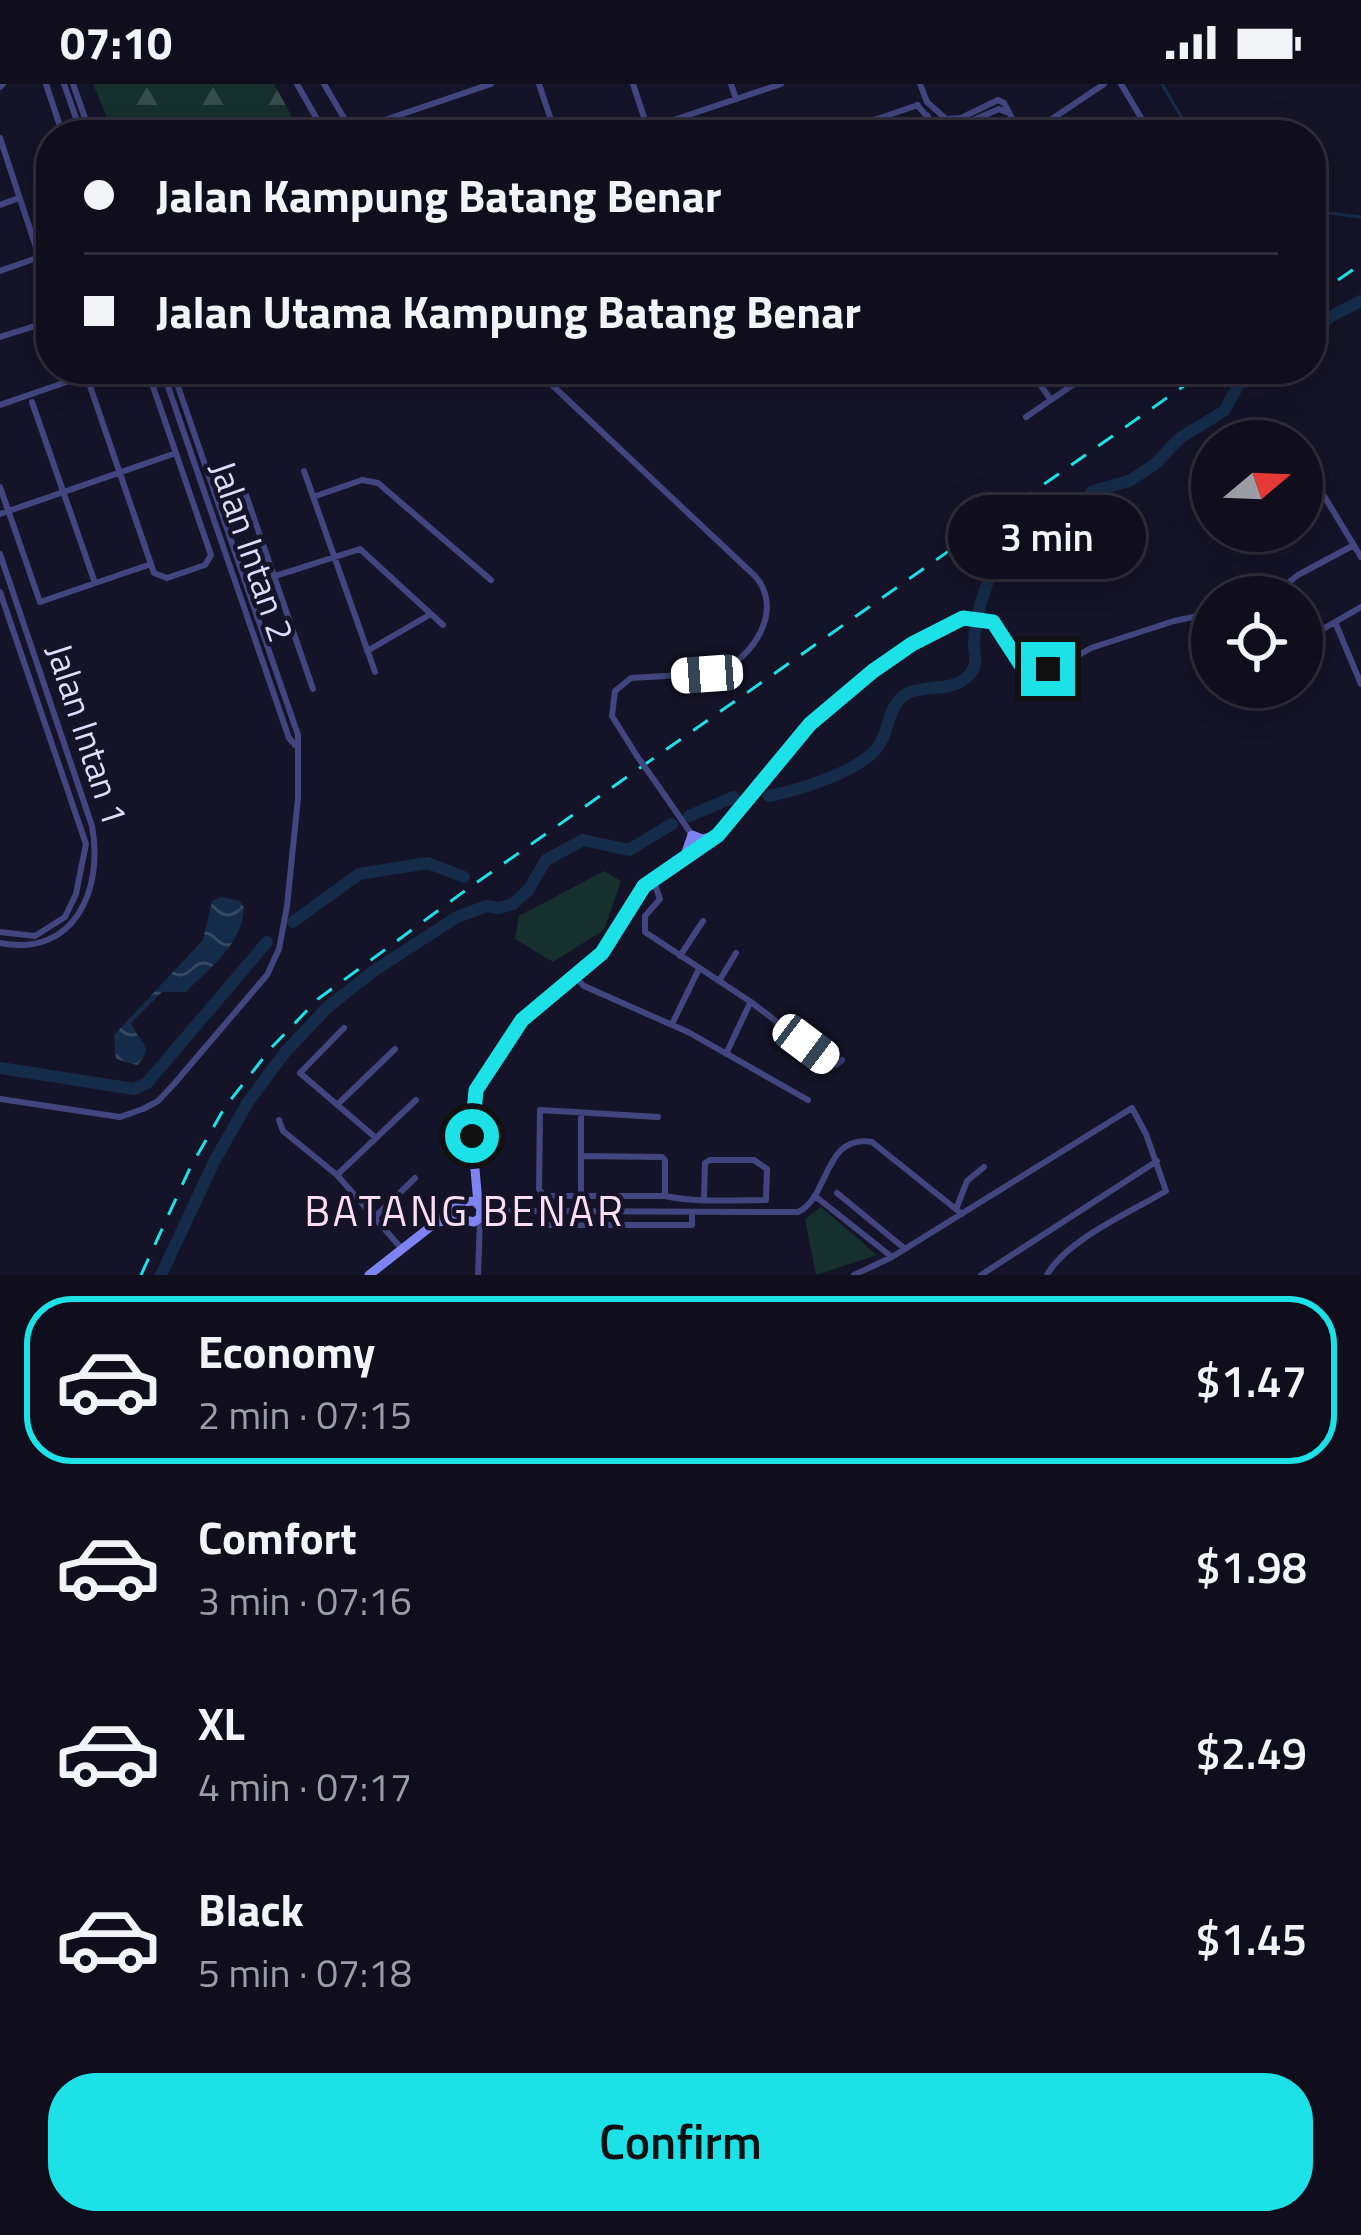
<!DOCTYPE html>
<html lang="en">
<head>
<meta charset="utf-8">
<style>
  body { margin:0; font-family:"Titillium Web",sans-serif; background:#191726; color:#f1f3f6; height:100vh; display:flex; flex-direction:column; font-size:45px; white-space:nowrap }
  * { box-sizing:border-box; margin:0 }
  p { font-size:39px; color:#9c9ca4 }
  .icon { flex:none; width:66px; height:66px; fill:none; stroke:currentColor; stroke-width:2; stroke-linecap:round; stroke-linejoin:round }
  .map { position:relative; height:1191px; overflow:hidden }
  .sheet { display:flex; flex-direction:column; background:#100e1d; flex:1 }
  .sheet>* { flex:none }
  .top-card { position:absolute; left:36px; top:36px; width:1290px; height:264px; border-radius:48px; box-shadow:0 6px 30px #0003,0 0 0 3px #302e3b; display:grid; align-content:center; height:264px; padding:0 48px; background:#100e1d }
  .needle { width:78px; rotate:71deg }
  .tools { position:absolute; left:1191px; top:336px; display:grid; gap:24px }
  .tools a { display:grid; place-items:center; width:132px; height:132px; border-radius:50%; background:#100e1d; box-shadow:0 6px 30px #0003,0 0 0 3px #302e3b; font-size:60px }
  .end { position:absolute; width:54px; height:54px; margin:-27px; border:15px solid #1ce2e7; background:#111; box-shadow:0 0 0 6px #111 }
  .from { border-radius:50% }
  .bubble { position:absolute; height:84px; border-radius:42px; background:#100e1d; box-shadow:0 6px 30px #0003,0 0 0 3px #302e3b; font-size:39px; font-weight:600; line-height:84px; text-align:center }
  .car { position:absolute; width:36px; height:72px; margin:-36px -18px; border-radius:15px; box-shadow:0 0 9px 3px #0007; background:linear-gradient(#fff 24%,#345 0 40%,#fff 0 76%,#345 0 86%,#fff 0) }
  .top-card b { display:flex; align-items:center; gap:42px; height:114px; font-size:45px }
  .top-card b+b { border-top:3px solid #302e3b }
  .top-card i { width:30px; height:30px; background:#f1f3f6 }
  ul { padding:21px 0 0; list-style:none }
  li { display:flex; align-items:center; gap:36px; height:168px; margin:0 24px 18px; padding:0 24px; border:6px solid transparent; border-radius:48px }
  li div { flex:1 }
  li b { display:block; font-size:45px }
  li em { font-style:normal; font-weight:600 }
  li.selected { border-color:#1ce2e7 }
  li>.icon { width:108px; height:108px; stroke-width:1.5 }
  .action { display:flex; gap:24px; margin-top:auto; padding:24px 48px }
  .action a { flex:1; height:138px; border-radius:48px; background:#1ce2e7; color:#111; font-size:48px; font-weight:600; line-height:138px; text-align:center }
  .status { display:flex; justify-content:space-between; align-items:center; height:84px; padding:0 60px; background:#100e1d; direction:ltr }
  .status svg { height:33px; fill:currentColor }
  .map>svg:first-child { display:block }
</style>
</head>
<body>
<div class="status"><b>07:10</b><svg viewBox="0 0 49 12"><path d="M0 12V9h3v3zM5 12V6h3v6zM10 12V3h3v9zM15 12V0h3v12zM26 1h20v11H26zM47 4h2v5h-2z"/></svg></div>
<div class="map">
<svg width="1361" height="1191" viewBox="0 0 1361 1191">
  <defs>
    <pattern id="forest-firs" width="22" height="20" patternUnits="userSpaceOnUse" patternTransform="scale(3)"><rect width="22" height="20" fill="#16302d"/><path d="M5 1l3.5 6h-7zM16 11l3.5 6h-7z" fill="#374d4c"/></pattern>
    <pattern id="water-waves" width="16" height="10" patternUnits="userSpaceOnUse" patternTransform="scale(3)"><rect width="16" height="10" fill="#142c49"/><path d="M0 5q4-4 8 0t8 0" fill="none" stroke="#364a64"/></pattern>
  </defs>
  <rect width="100%" height="100%" fill="#151327"/>
  <!-- forest -->
  <path fill="url(#forest-firs)" d="M 93,0 L 274,0 L 302,51 L 114,51 Z"/>
  <!-- green -->
  <path fill="#16302d" d="M 604,787 L 621,797 L 604,846 L 553,878 L 515,855 L 519,832 Z
    M 821,1123 L 877,1171 L 816,1191 L 805,1135 Z"/>
  <!-- water -->
  <path fill="url(#water-waves)" d="M 221,813 L 240,817 L 244,824 C 242,861 210,883 186,908 L 162,908 L 131,939 C 137,957 157,961 137,981 L 116,975 L 114,951 L 203,856 L 212,817 Z"/>
  <g fill="none" stroke-linecap="round" stroke-linejoin="round">
    <!-- stream -->
    <path stroke="#142c49" stroke-width="3" d="M 1162,0 L 1192,51
      M 1311,135 L 1329,129 L 1361,133"/>
    <!-- river -->
    <path stroke="#142c49" stroke-width="12" d="M 1311,255 C 1324,231 1339,229 1361,217
      M 769,712 C 799,706 858,688 877,664 C 891,647 886,621 908,609 C 927,600 953,609 969,591 C 980,579 973,571 974,557 C 977,516 1002,432 1058,444 C 1066,446 1074,453 1082,457 L 1095,452 L 1097,444 L 1086,415 L 1093,407 L 1129,397 L 1154,381 L 1180,354 L 1224,327 L 1243,293 L 1252,285
      M 689,732 L 734,713
      M 293,838 L 359,790 L 428,779 L 464,793
      M 0,984 L 134,1005 L 147,999 L 267,858
      M 161,1191 L 215,1076 L 248,1018 L 286,967 L 329,922 L 375,886 L 457,833 L 487,822 L 499,824 L 513,820 L 529,805 L 546,776 L 583,756 L 629,766 L 672,740"/>
    <!-- street -->
    <path stroke="#434581" stroke-width="6" d="M 46,0 L 63,51
      M 64,0 L 82,51
      M 73,0 L 91,51
      M 297,0 L 326,51
      M 324,0 L 354,51
      M 539,0 L 556,51
      M 633,0 L 648,45
      M 731,0 L 736,15
      M 920,0 L 927,18 L 946,35 L 961,34 L 998,16 L 1004,19 L 1021,51
      M 1121,0 L 1143,37 L 1124,51
      M 0,3 L 3,0
      M 917,21 L 933,39 L 953,45 L 999,25 L 1006,28
      M 352,47 L 491,0
      M 629,51 L 781,0
      M 830,51 L 918,21
      M 925,51 L 922,43 L 927,31
      M 1028,51 L 1104,0
      M 0,54 L 51,209
      M 0,121 L 19,114
      M 0,187 L 51,169
      M 0,253 L 51,237
      M 162,285 L 289,654 L 295,661
      M 535,285 L 755,492 C 785,526 753,574 717,589 L 631,594 L 615,607 L 612,632 L 637,672
      M 1029,285 L 1051,316
      M 89,299 L 154,489 L 167,494 L 205,481 L 211,471 L 147,285
      M 32,318 L 95,499
      M 0,321 L 104,285
      M 1026,333 L 1096,285
      M 1304,379 L 1361,473
      M 304,387 L 375,588
      M 0,403 L 40,518 L 151,480
      M 245,408 L 313,605
      M 313,413 L 362,396 L 378,399 L 491,496
      M 0,430 L 176,369
      M 0,470 L 92,742 C 104,806 74,874 0,859
      M 247,501 L 360,465 L 443,541
      M 0,508 L 86,760 L 76,810 L 65,833 L 35,852 L 0,848
      M 1270,513 L 1298,491 L 1354,461
      M 973,533 L 993,538 L 1021,581 L 1038,586 L 1061,581 L 1091,564 L 1174,537 L 1212,529
      M 1335,538 L 1361,600
      M 1302,557 L 1361,523
      M 367,567 L 431,530
      M 659,703 L 701,764
      M 653,795 L 660,815 L 645,832 L 645,848 L 751,918 L 827,976 L 836,981 L 842,976
      M 680,872 L 703,837
      M 574,892 L 584,902 L 688,948 L 808,1016
      M 719,897 L 736,869
      M 672,940 L 699,885
      M 344,944 L 300,989 L 376,1054
      M 726,970 L 750,919
      M 0,1015 L 120,1033 L 143,1025 L 158,1017 L 174,1000 L 267,891 L 279,865 L 287,822 L 298,714 L 298,651 L 172,285
      M 337,1021 L 395,965
      M 658,1033 L 540,1026 L 539,1105 L 544,1112 L 665,1112 C 697,1119 733,1116 766,1116 L 767,1085 L 754,1076 L 710,1076 L 705,1079 L 704,1115
      M 279,1036 L 283,1047 L 337,1091 L 402,1165
      M 581,1072 L 662,1073 L 665,1076 L 665,1112
      M 337,1091 L 416,1016
      M 837,1109 L 904,1164
      M 815,1112 L 892,1173
      M 957,1123 L 967,1097 L 984,1083
      M 482,1127 L 798,1128 C 830,1113 823,1050 872,1058 L 962,1130
      M 581,1128 L 581,1030
      M 375,1133 L 415,1094
      M 526,1141 L 692,1141 L 692,1129
      M 478,1191 L 480,1135
      M 854,1191 L 892,1173 L 1132,1024 L 1146,1050 L 1166,1107 C 1131,1128 1066,1156 1047,1191
      M 981,1191 L 1157,1077"/>
    <!-- secondary -->
    <path stroke="#7d83f1" stroke-width="9" d="M 684,774 L 692,751 L 702,755 L 714,752
      M 478,1119 L 472,1052 L 476,1006 L 522,936 L 602,869 L 644,802 L 718,751 L 817,633 L 912,560 L 945,542 L 973,533
      M 369,1191 L 462,1118 L 475,1117 L 481,1124 L 480,1134 L 474,1138 L 460,1135 L 438,1138"/>
    <!-- rail -->
    <path stroke="#1ce2e7" stroke-width="3" stroke-dasharray="18 15" stroke-linecap="butt" d="M 1311,215 L 1361,180
      M 141,1191 L 190,1084 L 225,1023 L 272,963 L 318,915 L 466,806 L 1208,285"/>
    <!-- street-bridge -->
    <path stroke="#434581" stroke-width="6" d="M 637,672 L 659,703"/>
  </g>
  <g fill="none" stroke-linecap="round" stroke-linejoin="round">
    <!-- route -->
    <path stroke="#1ce2e7" stroke-width="15" d="M 472,1052 L 476,1006 L 522,936 L 602,869 L 644,802 L 718,751 L 810,640 L 873,587 L 912,560 L 963,534 L 993,538 L 1021,581 L 1048,585"/>
  </g>
  <g text-anchor="middle" dominant-baseline="central" stroke-width="9" stroke-linejoin="round" paint-order="stroke">
    <!-- street labels -->
    <g font-size="36" fill="#dddcfb" stroke="#151327">
      <text transform="translate(253 467) rotate(71)">Jalan Intan 2</text>
      <text transform="translate(88 650) rotate(72)">Jalan Intan 1</text>
    </g>
    <!-- quarter labels -->
    <g font-size="42" letter-spacing="3" fill="#fcdef3" stroke="#151327">
      <text x="465" y="1126">BATANG BENAR</text>
    </g>
  </g>
</svg>
<div class="tools">
<a><svg class="needle" viewBox="-14 -14 28 28"><path d="M0-13l5 13h-10z" fill="#e53935"/><path d="M0 13l5-13h-10z" fill="#9c9ca4"/></svg></a>
<a><svg class="icon" aria-label="locate" viewBox="0 0 24 24"><circle cx="12" cy="12" r="6"/><path d="M12 2v4M12 18v4M2 12h4M18 12h4"/></svg></a>
</div>
<i class="end from" style="left:472px;top:1052px"></i>
<i class="end" style="left:1048px;top:585px"></i>
<div class="bubble" style="left:948px;top:411px;width:198px">3 min</div>
<i class="car" style="left:707px;top:590px;rotate:266deg"></i>
<i class="car" style="left:806px;top:960px;rotate:127deg"></i>
<div class="top-card">
<b><i class="from"></i>Jalan Kampung Batang Benar</b>
<b><i></i>Jalan Utama Kampung Batang Benar</b>
</div>
</div>
<section class="sheet">
<ul>
<li class="selected"><svg class="icon" aria-label="car" viewBox="0 0 24 24"><path d="M5 17H2v-5l4-1 3-4h7l3 4 3 1v5h-3M9 17h6M6 11h13"/><circle cx="7" cy="17" r="2"/><circle cx="17" cy="17" r="2"/></svg><div><b>Economy</b><p>2 min · 07:15</p></div><em>$1.47</em></li>
<li><svg class="icon" aria-label="car" viewBox="0 0 24 24"><path d="M5 17H2v-5l4-1 3-4h7l3 4 3 1v5h-3M9 17h6M6 11h13"/><circle cx="7" cy="17" r="2"/><circle cx="17" cy="17" r="2"/></svg><div><b>Comfort</b><p>3 min · 07:16</p></div><em>$1.98</em></li>
<li><svg class="icon" aria-label="car" viewBox="0 0 24 24"><path d="M5 17H2v-5l4-1 3-4h7l3 4 3 1v5h-3M9 17h6M6 11h13"/><circle cx="7" cy="17" r="2"/><circle cx="17" cy="17" r="2"/></svg><div><b>XL</b><p>4 min · 07:17</p></div><em>$2.49</em></li>
<li><svg class="icon" aria-label="car" viewBox="0 0 24 24"><path d="M5 17H2v-5l4-1 3-4h7l3 4 3 1v5h-3M9 17h6M6 11h13"/><circle cx="7" cy="17" r="2"/><circle cx="17" cy="17" r="2"/></svg><div><b>Black</b><p>5 min · 07:18</p></div><em>$1.45</em></li>
</ul>
<div class="action"><a>Confirm</a></div>
</section>
</body>
</html>
